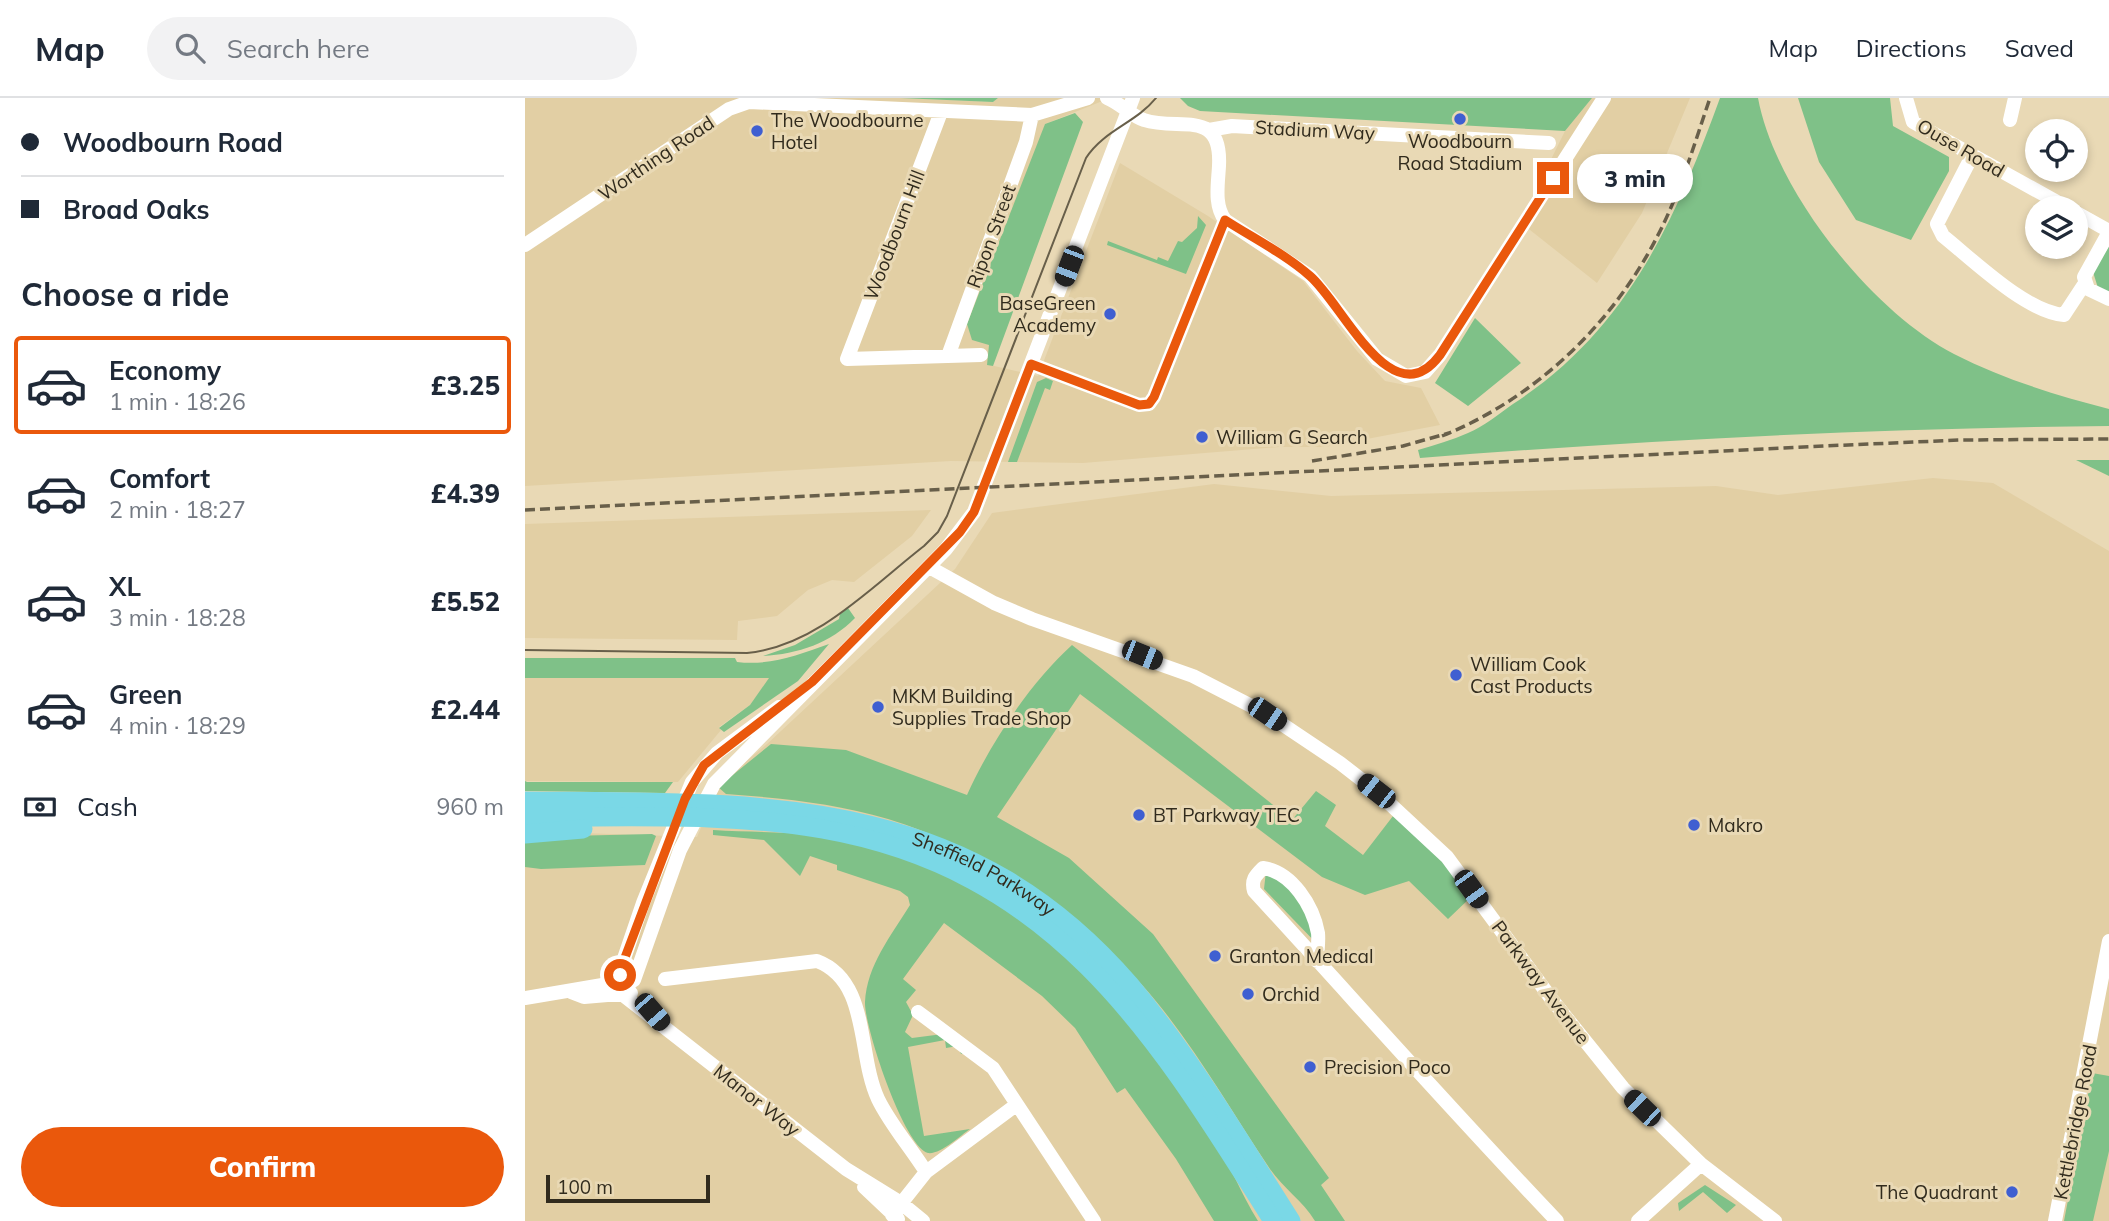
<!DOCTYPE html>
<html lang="en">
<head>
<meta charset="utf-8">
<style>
  body { margin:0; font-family:Mulish,sans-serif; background:#f2f2f3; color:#1f2937; height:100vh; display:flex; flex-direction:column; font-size:26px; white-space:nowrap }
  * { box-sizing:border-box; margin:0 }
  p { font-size:23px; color:#747a83 }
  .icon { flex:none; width:38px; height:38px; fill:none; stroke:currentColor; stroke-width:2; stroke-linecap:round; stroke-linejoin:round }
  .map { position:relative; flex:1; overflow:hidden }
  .details { display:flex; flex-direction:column; background:#fff; width:525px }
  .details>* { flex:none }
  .guide { display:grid; align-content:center; height:154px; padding:0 21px; background:#fff }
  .controls { position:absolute; left:1500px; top:21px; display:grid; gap:14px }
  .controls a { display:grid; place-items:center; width:63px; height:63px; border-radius:50%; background:#fff; box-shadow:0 4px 10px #0003; font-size:35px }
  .scale { position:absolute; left:21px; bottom:18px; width:164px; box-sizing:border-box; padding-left:7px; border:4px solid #312b1d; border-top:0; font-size:19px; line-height:24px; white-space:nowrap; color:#312b1d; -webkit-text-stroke:5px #e9d9b5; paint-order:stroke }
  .end { position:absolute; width:32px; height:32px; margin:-16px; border:9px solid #ea580c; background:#fff; box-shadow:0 0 0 4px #fff }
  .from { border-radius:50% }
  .bubble { position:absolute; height:49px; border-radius:24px; background:#fff; box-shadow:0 4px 10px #0003; font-size:23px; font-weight:800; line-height:49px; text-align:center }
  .car { position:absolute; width:21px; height:42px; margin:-21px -10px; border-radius:9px; box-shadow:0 0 5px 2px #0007; background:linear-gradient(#222 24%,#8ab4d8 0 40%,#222 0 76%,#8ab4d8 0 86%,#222 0) }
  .guide b { display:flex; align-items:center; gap:24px; height:66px; font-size:26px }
  .guide b+b { border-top:2px solid #e0e1e3 }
  .guide i { width:18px; height:18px; background:#1f2937 }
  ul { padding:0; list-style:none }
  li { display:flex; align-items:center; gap:21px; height:98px; margin:0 14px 10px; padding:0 7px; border:4px solid transparent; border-radius:7px }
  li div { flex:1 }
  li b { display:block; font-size:26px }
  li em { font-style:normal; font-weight:800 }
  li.on { border-color:#ea580c }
  li>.icon { width:63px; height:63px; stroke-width:1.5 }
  h2 { padding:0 21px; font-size:32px; line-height:84px }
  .pay { display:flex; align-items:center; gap:18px; height:77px; padding:0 21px; font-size:26px }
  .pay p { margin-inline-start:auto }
  .primary-button { display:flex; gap:14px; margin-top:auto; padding:14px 21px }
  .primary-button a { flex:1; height:80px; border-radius:42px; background:#ea580c; color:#fff; font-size:28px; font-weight:800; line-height:80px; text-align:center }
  header { display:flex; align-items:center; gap:42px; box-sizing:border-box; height:98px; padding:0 35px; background:#fff; border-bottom:2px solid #e0e1e3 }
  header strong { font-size:33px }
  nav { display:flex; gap:38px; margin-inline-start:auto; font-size:24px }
  .search { width:490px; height:63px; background:#f2f2f3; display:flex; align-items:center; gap:18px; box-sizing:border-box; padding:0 24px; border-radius:38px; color:#747a83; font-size:26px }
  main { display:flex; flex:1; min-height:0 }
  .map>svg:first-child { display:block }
</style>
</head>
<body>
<header>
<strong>Map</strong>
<div class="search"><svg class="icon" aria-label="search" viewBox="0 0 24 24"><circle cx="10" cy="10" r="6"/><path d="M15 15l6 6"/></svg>Search here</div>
<nav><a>Map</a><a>Directions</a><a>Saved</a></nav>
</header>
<main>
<section class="details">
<div class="guide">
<b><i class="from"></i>Woodbourn Road</b>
<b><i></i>Broad Oaks</b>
</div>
<h2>Choose a ride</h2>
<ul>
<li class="on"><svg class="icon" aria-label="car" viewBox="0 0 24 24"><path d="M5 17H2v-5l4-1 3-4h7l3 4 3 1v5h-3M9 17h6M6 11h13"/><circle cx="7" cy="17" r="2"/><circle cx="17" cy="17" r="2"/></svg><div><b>Economy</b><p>1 min · 18:26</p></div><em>£3.25</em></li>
<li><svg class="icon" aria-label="car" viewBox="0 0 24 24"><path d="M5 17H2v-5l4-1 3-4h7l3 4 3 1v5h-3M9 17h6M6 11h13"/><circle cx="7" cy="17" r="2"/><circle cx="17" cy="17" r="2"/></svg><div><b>Comfort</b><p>2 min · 18:27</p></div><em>£4.39</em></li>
<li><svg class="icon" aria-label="car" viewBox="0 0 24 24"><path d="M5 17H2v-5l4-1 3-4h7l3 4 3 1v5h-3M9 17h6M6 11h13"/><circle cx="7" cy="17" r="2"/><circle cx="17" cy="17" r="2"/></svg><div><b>XL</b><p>3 min · 18:28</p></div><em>£5.52</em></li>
<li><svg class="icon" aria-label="car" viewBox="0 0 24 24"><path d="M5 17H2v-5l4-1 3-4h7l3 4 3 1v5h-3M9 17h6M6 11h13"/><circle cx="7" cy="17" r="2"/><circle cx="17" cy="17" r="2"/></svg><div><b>Green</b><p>4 min · 18:29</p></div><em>£2.44</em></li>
</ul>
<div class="pay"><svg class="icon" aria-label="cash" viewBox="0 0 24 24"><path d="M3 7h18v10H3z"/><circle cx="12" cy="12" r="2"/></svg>Cash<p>960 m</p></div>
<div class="primary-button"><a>Confirm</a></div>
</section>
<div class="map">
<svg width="1584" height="1123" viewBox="0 0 1584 1123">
  <rect width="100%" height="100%" fill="#e9d9b5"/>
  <!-- built -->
  <path fill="#e2cfa4" d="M 0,0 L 375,0 L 468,4 L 473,0 L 585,0 L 520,26 L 464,246 L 465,267 L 513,278 L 595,65 L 683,118 L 778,183 L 832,253 L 860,283 L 896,290 L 915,327 L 800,349 L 754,349 L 558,365 L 426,363 L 0,388 Z
    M 1067,0 L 1165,0 L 1117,115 L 1072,185 L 995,124 L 1040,33 Z
    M 1408,380 L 1468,385 L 1584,453 L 1584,1123 L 0,1123 L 0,733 L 172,739 L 195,685 L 242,646 L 430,471 L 467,415 L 689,386 L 806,398 L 1191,388 L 1253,397 Z
    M 406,412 L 387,438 L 329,484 L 307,482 L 283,492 L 252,518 L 213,523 L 212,542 L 0,540 L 0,426 Z
    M 0,580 L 177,579 L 245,580 L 225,607 L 194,629 L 196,632 L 153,684 L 0,683 Z"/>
  <!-- green -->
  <path fill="#7fc188" d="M 375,0 L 473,0 L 468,4 Z
    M 655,0 L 1067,0 L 1040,33 L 675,13 L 663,8 Z
    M 1195,0 L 1233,0 C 1250,92 1346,213 1429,256 C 1478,281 1530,297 1584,311 L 1584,328 C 1354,330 1124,342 895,360 L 893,352 C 910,347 927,342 943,335 C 959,328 974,316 988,306 C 1102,232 1150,123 1195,0 Z
    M 1273,0 L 1365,0 L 1368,28 L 1424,59 L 1424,73 L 1386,142 L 1331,122 L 1294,64 Z
    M 550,15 L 558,24 L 468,268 L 462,267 L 464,247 L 447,242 L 442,226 L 520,26 Z
    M 673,118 L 681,127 L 661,176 L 582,147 L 583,143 L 632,162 L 633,159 L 643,163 L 653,143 L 657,144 L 672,130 Z
    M 1584,148 L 1584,195 L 1573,190 L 1568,174 Z
    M 950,220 L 996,265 L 943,308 L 910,285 Z
    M 521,280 L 528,283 L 525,292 L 520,290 L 492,364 L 483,364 L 512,284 Z
    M 1551,362 L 1584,362 L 1584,378 Z
    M 323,510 L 330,520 C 306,545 273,556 238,558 L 270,547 L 314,521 L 315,516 Z
    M 304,546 L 273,583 L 199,634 L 194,630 L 225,607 L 244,580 L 0,580 L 0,560 L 210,560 L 212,564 C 245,568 273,557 304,546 Z
    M 547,547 L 767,722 L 791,693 L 811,707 L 800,728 L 838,757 L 868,718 L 907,750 L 946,799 L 923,821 L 884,783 L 840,797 L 797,779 L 555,596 L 472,719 L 544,760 L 628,836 L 804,1080 L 796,1087 L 820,1123 L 790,1123 C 778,1103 758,1090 745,1071 C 704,1010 667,943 618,888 C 551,812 461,751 363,721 C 310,705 256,700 201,696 L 193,689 L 246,646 L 321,652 L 442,697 C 466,644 505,585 547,547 Z
    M 0,683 L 2,684 L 148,684 L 140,695 L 0,693 Z
    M 188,732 C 238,735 293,733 341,745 C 504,786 603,904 688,1039 C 705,1066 716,1096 733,1123 L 689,1123 L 651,1061 L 600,990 L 592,995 L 550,930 L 517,898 L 419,825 L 378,881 L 391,892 L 381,904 L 388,917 L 380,934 L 387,940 L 418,936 L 441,954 L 436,956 L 433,948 L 421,950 L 420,942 L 383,949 L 399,1038 L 445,1031 C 436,1037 415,1057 403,1055 C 379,1049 339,928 340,904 C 342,867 366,838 385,807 L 383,799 L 375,793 L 312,772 L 312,767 L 285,758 L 275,778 L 239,742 L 188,737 Z
    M 127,736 L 131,738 L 120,767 L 16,771 L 0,769 L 0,739 Z
    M 748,772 L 782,805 L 795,849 L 739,791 L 741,773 Z
    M 1567,975 L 1584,978 L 1584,1053 L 1568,1123 L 1539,1123 Z
    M 1180,1087 L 1211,1107 L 1202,1115 L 1178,1094 L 1154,1113 L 1153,1105 Z"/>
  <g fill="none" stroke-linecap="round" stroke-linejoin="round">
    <!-- minor -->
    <path stroke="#fff" stroke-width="14" d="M 582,0 C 595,5 608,19 619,22 C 654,34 697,9 694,68 C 693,87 689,107 700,122 L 785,178 L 852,261 L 881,278 L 900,274 L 915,257 L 1079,0
      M 1381,0 L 1388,24 L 1543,110
      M 416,14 L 322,261 L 456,257
      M 1485,22 L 1490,0
      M 684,32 L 707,28 L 1024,45
      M 1447,58 L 1412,126 L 1418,138 C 1448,162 1501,214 1539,217 L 1560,185
      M 1550,114 L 1584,133
      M 1584,134 L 1559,179 L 1563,191 L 1584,201
      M 0,147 L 204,11 L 224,4 L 507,17 L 563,0
      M 423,258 L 501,44 L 507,17
      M 506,266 L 614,307 L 624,306 L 629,299 L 700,122
      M 404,469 L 469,505 L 507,521 L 668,578 L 742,616 L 815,665 L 851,693 L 922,759 L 1028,903 L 1098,990 L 1176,1066 L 1250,1123
      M 792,863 C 792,855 794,844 793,835 C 788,808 767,774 738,770 C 730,778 726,782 729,793 C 830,903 929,1015 1032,1123
      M 93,878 L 118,805 L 167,684 L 192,655 L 254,609
      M 140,881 L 292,863 C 345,883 332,956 353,1001 C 365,1026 386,1050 401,1074
      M 109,882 L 155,752 L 189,686 L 421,451 L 449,414 L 608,0
      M 46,894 L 59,899 L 106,895
      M 98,897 L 321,1071 L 376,1105 L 398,1123
      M 0,900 L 89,885
      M 393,914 L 468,970 L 569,1123
      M 339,1089 L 373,1121
      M 367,1117 L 401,1074 L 491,1007
      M 1113,1123 L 1176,1066
      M 1530,1123 L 1584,843"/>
    <!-- highway -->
    <g stroke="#7ad8e6" stroke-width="19">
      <path id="s1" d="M 0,703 C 232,705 438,693 605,887 C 666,960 715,1043 766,1123"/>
      <path d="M 0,719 C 98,720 200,714 297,731 C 532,772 631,937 748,1123"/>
      <path d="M 0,736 L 58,731"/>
    </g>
    <!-- tram -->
    <path stroke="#685f4a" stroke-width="2" d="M 0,552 L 222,555 C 292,548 346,489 399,448 L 413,434 L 422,418 L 561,60 C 579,32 611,25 631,0"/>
    <!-- rail -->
    <path stroke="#685f4a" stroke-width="3.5" stroke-dasharray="10 5" stroke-linecap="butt" d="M 917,338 C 1009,301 1087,227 1132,139 C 1155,95 1169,47 1185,0
      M 787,363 L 878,348 L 924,335
      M 0,412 L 1299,348 L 1435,342 L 1584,341"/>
  </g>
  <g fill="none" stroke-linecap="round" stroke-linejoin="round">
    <!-- route -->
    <path stroke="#ea580c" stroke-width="9" d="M 95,877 L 93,878 L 160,701 L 179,667 L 287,584 L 435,434 L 449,414 L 506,266 L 614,307 L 624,306 L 629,299 L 700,122 C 728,140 760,156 785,178 C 818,206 867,321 915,257 L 1028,80"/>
  </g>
  <!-- markers -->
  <g fill="#3f5fd1" stroke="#e9d9b5" stroke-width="2.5">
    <circle cx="935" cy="21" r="7"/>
    <circle cx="232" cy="33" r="7"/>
    <circle cx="585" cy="216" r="7"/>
    <circle cx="677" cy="339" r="7"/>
    <circle cx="931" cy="577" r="7"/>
    <circle cx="353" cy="609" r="7"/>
    <circle cx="614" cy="717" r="7"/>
    <circle cx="1169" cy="727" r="7"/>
    <circle cx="690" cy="858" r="7"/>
    <circle cx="723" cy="896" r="7"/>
    <circle cx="785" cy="969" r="7"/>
    <circle cx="1487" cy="1094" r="7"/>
  </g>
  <g text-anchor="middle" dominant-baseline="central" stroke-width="6" stroke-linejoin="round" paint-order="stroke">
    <!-- poi labels -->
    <g font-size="19" fill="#312b1d" stroke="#e9d9b5" text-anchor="start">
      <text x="246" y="22">The Woodbourne<tspan x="246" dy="22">Hotel</tspan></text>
      <text x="935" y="43" text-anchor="middle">Woodbourn<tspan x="935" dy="22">Road Stadium</tspan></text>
      <text x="571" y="205" text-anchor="end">BaseGreen<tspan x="571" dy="22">Academy</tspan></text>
      <text x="691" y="339">William G Search</text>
      <text x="945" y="566">William Cook<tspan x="945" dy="22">Cast Products</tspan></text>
      <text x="367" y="598">MKM Building<tspan x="367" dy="22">Supplies Trade Shop</tspan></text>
      <text x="628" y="717">BT Parkway TEC</text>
      <text x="1183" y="727">Makro</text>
      <text x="704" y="858">Granton Medical</text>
      <text x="737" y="896">Orchid</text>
      <text x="799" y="969">Precision Poco</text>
      <text x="1473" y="1094" text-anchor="end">The Quadrant</text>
    </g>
    <!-- street labels -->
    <g font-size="19" fill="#312b1d" stroke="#e9d9b5">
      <text transform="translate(790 32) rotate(3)">Stadium Way</text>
      <text transform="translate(1436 50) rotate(30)">Ouse Road</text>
      <text transform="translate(131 60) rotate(-34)">Worthing Road</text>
      <text transform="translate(369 137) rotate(-69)">Woodbourn Hill</text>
      <text transform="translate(466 138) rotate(-70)">Ripon Street</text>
      <text stroke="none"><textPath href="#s1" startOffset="471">Sheffield Parkway</textPath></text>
      <text transform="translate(1016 884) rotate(53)">Parkway Avenue</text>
      <text transform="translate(232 1002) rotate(38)">Manor Way</text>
      <text transform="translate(1550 1024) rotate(-79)">Kettlebridge Road</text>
    </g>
  </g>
</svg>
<div class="controls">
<a><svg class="icon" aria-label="locate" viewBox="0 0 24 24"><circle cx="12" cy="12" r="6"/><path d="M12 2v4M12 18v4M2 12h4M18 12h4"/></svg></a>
<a><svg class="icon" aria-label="layers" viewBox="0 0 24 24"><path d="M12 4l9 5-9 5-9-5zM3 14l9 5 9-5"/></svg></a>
</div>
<div class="scale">100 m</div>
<i class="end from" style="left:95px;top:877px"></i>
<i class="end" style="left:1028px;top:80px"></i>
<div class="bubble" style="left:1052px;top:56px;width:116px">3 min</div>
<i class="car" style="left:544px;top:168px;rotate:201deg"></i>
<i class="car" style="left:617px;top:557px;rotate:112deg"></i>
<i class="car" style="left:742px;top:616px;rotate:124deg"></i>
<i class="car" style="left:851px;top:693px;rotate:308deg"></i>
<i class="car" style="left:946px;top:791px;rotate:144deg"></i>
<i class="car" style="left:127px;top:914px;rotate:139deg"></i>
<i class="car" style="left:1117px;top:1010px;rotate:314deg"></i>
</div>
</main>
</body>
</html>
